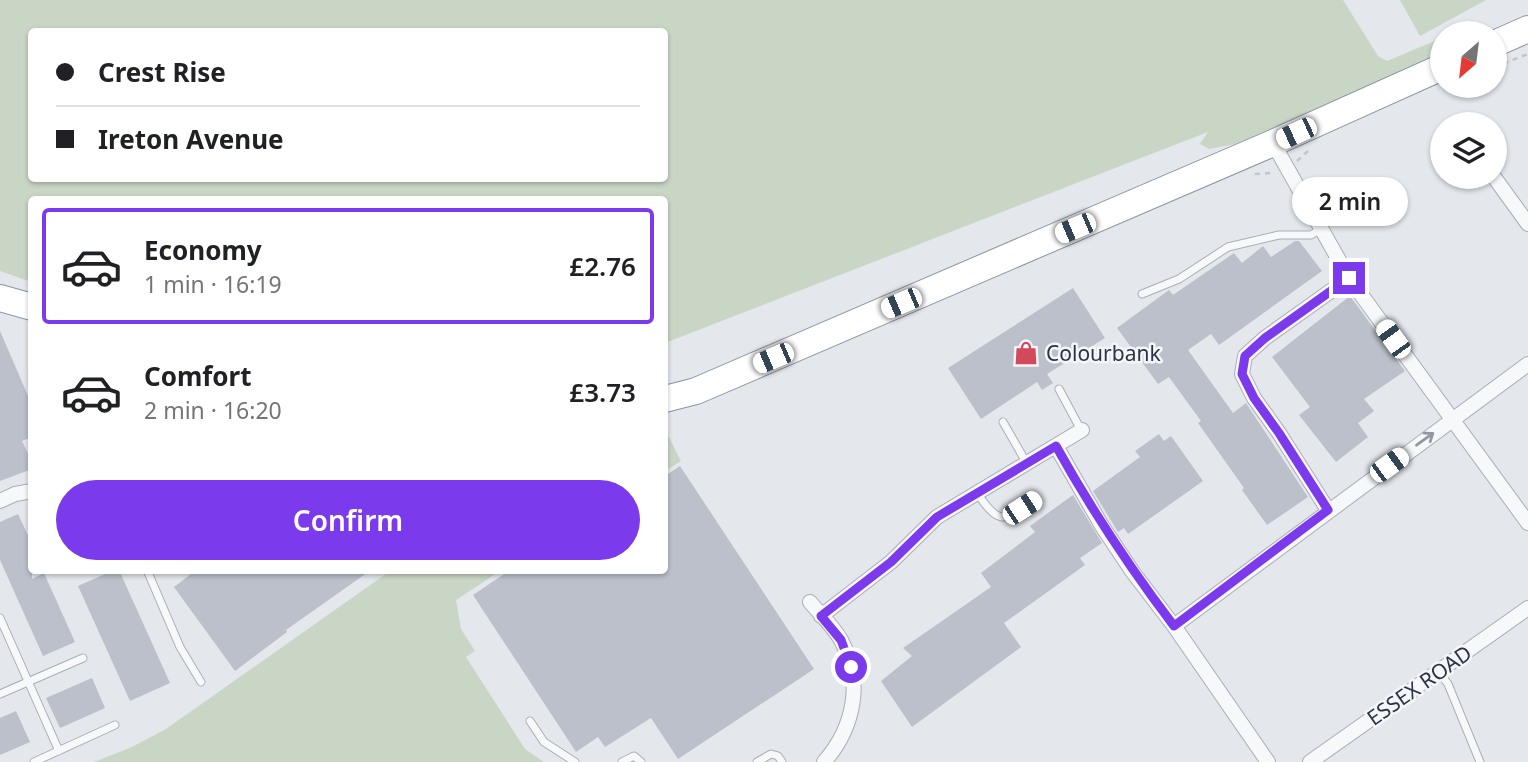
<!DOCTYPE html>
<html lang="en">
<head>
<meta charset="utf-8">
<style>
  body { margin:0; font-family:"Noto Sans",sans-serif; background:#f2f2f2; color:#202124; height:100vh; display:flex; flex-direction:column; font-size:26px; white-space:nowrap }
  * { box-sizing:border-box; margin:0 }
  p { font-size:23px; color:#757577 }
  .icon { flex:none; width:38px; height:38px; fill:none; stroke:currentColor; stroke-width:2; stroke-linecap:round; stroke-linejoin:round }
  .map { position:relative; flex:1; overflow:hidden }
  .sheet { position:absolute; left:28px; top:196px; width:640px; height:378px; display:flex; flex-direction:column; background:#fff; border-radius:7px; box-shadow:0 2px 5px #0004 }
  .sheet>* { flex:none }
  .top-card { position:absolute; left:28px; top:28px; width:640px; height:154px; border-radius:7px; box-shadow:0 2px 5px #0004; display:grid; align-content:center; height:154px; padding:0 28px; background:#fff }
  .needle { width:46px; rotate:208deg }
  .tools { position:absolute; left:1430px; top:21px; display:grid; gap:14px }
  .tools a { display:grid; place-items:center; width:77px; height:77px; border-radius:50%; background:#fff; box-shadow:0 2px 5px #0004; font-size:35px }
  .end { position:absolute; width:32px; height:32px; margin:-16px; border:9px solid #7c3aed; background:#fff; box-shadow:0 0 0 4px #fff }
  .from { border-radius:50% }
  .bubble { position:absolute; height:49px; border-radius:24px; background:#fff; box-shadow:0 2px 5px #0004; font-size:23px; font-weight:600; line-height:49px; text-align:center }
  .car { position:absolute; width:21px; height:42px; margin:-21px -10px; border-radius:9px; box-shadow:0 0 5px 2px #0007; background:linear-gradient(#fff 24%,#345 0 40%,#fff 0 76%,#345 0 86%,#fff 0) }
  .top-card b { display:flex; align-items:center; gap:24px; height:66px; font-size:26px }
  .top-card b+b { border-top:2px solid #e0e0e0 }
  .top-card i { width:18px; height:18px; background:#202124 }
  ul { padding:12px 0 0; list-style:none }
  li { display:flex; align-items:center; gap:21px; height:116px; margin:0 14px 10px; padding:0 14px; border:4px solid transparent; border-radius:7px }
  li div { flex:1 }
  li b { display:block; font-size:26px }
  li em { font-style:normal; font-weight:600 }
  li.on { border-color:#7c3aed }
  li>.icon { width:63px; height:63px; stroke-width:1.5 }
  .button { display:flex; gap:14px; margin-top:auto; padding:14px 28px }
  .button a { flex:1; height:80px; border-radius:42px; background:#7c3aed; color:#fff; font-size:28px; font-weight:600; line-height:80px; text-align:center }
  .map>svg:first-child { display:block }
</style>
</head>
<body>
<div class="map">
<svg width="1528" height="762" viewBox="0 0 1528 762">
  <rect width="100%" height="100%" fill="#e4e7ec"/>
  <!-- green -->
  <path fill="#c9d6c5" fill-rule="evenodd" d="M 0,0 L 1343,0 L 1378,56 L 1387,61 L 1442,38 L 1442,51 L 1285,125 L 1235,144 L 1209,149 L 1200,144 L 1208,132 L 665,343 L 665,200 L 32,200 L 31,282 L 0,271 ZM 32,32 L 665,32 L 665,178 L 32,178 Z
    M 1400,0 L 1486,0 L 1420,36 Z
    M 665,429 L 681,461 L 665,471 Z
    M 390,571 L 500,571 L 456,600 L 461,629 L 475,651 L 466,657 L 525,749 L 544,762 L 94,762 L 132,747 L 166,729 Z"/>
  <!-- building -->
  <path fill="#bbc0ca" d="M 1295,241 L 1299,241 L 1322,271 L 1219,345 L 1211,334 L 1188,350 L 1233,413 L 1246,403 L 1308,497 L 1267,525 L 1242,490 L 1244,488 L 1198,423 L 1201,421 L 1169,377 L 1158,384 L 1117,328 L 1169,290 L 1173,295 L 1234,253 L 1242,263 L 1263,246 L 1271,257 Z
    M 1073,288 L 1105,338 L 1047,374 L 1053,383 L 1042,390 L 1037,382 L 981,419 L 948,368 Z
    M 1350,296 L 1405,371 L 1364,399 L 1374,411 L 1358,423 L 1368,437 L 1336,462 L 1299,415 L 1310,407 L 1272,357 Z
    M 0,331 L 32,405 L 32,437 L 22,441 L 32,462 L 32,469 L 0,481 Z
    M 1159,434 L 1164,441 L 1171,436 L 1203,481 L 1128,534 L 1124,528 L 1118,532 L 1093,491 L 1140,457 L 1135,451 Z
    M 680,466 L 814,669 L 678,759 L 651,718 L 605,747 L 598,737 L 576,752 L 473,595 L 510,570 L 665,570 L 665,476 Z
    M 1073,495 L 1102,543 L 1080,558 L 1085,565 L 1004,623 L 1021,647 L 912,727 L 881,681 L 912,656 L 903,648 L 991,587 L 981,573 L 1035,532 L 1030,526 Z
    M 18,514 L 32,544 L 32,579 L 44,573 L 75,642 L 43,656 L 0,560 L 0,522 Z
    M 114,570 L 119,570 L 170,683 L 130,701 L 78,586 Z
    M 196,570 L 371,570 L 286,630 L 287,632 L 235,671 L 174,587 Z
    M 92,678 L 105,708 L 60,728 L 46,698 Z
    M 16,711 L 30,742 L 0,755 L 0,718 Z"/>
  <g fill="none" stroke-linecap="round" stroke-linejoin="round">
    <!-- lane casing -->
    <g stroke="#a9aeb7" stroke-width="9">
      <path id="lane" d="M 1142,294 L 1179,279 L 1228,247 L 1279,235 L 1311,235 L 1321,229
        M 1059,389 L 1081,430
        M 1003,422 L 1026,462
        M 977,493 C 1001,528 1004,520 1036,499
        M 147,570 L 180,647 L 201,682
        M 0,618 L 59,751
        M 1438,671 L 1448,684 L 1480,762
        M 0,694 L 83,658
        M 530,721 L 544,742 L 575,762
        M 34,762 L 115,725
        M 622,762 L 634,756 L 641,762
        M 757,762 L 771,754 L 778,756 L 782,762"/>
    </g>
    <!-- street casing -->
    <g stroke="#a9aeb7" stroke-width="16">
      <path id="street" d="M 1273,143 L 1349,278 L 1528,523
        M 1494,177 L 1528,224
        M 1056,446 L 1102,526 L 1132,571 L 1174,626 L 1268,762
        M 0,501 L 15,494 L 32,491
        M 1328,510 L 1279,433 L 1254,398 L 1242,374 L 1245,356 L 1265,338 L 1349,278
        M 810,602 C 820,614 833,626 841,640 C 864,681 854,728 824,762
        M 821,616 L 891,562 L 937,517 L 1082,430
        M 1174,626 L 1528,364
        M 1310,762 L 1528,608"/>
    </g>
    <!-- highway casing -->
    <g stroke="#8b94a3" stroke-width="28">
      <path id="highway" d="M 1494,44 L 1528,29
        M 0,298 L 32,307
        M 665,399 L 696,391 L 1273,143 L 1442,67"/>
    </g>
    <!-- path -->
    <path stroke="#c2c5cb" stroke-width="2.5" stroke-dasharray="5 5" stroke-linecap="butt" d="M 1494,67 L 1528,54
      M 1297,161 L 1308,151
      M 1255,174 L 1272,173"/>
    <!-- lane -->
    <use href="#lane" stroke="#f7f8fa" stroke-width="7"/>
    <!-- street -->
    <use href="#street" stroke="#f7f8fa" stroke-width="14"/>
    <!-- highway -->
    <use href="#highway" stroke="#fff" stroke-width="26"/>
  </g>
  <!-- one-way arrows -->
  <defs><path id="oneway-shaft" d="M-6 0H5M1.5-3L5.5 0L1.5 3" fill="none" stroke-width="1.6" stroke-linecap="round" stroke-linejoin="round" transform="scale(1.75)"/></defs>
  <use stroke="#9196a0" href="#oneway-shaft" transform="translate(1425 439) rotate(-36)"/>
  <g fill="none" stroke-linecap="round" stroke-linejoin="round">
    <!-- route -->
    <path stroke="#7c3aed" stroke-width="9" d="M 851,667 L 841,640 L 821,616 L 891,562 L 937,517 L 1056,446 C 1091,509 1130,568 1174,626 L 1328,510 L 1279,433 L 1254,398 L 1242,374 L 1245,356 L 1265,338 L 1349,278"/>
  </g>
  <!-- icons -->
  <defs>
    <g id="shop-bare" transform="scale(1.89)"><path d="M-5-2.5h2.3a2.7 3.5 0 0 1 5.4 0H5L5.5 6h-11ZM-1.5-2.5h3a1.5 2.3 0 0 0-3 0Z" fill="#d1495b" stroke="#f4f6f9" stroke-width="2.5" paint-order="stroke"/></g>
  </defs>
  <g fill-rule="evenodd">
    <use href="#shop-bare" x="1026" y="353"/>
  </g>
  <g text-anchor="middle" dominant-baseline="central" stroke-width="5" stroke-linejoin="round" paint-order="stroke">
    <!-- poi labels -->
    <g font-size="21" fill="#2b3445" stroke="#f4f6f9" text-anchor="start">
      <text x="1046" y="353">Colourbank</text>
    </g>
    <!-- street labels -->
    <g font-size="21" fill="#2b3445" stroke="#f4f6f9">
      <text transform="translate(1419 685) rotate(-35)">ESSEX ROAD</text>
    </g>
  </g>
</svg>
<div class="tools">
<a><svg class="needle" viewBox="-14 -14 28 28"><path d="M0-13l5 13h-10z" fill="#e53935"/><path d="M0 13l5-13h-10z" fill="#757577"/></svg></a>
<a><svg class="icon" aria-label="layers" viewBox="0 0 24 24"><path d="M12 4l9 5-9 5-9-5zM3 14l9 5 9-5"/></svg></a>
</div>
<i class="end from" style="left:851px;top:667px"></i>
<i class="end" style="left:1349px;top:278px"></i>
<div class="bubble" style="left:1292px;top:177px;width:116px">2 min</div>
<i class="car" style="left:1296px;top:133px;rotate:245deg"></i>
<i class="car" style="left:1075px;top:228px;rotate:247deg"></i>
<i class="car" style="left:901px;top:303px;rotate:247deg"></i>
<i class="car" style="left:1393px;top:339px;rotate:324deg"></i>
<i class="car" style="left:773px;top:358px;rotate:247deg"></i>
<i class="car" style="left:1389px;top:465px;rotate:54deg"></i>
<i class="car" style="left:1022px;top:508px;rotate:57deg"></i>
<div class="top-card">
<b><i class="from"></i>Crest Rise</b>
<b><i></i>Ireton Avenue</b>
</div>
<section class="sheet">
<ul>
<li class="on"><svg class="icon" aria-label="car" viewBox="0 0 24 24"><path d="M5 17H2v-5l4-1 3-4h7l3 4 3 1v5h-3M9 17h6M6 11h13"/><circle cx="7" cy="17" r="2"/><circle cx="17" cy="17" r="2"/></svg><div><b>Economy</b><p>1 min · 16:19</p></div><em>£2.76</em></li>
<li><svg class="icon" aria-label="car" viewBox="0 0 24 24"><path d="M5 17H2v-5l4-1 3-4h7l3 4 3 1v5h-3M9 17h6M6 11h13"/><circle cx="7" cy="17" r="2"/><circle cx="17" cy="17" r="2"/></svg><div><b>Comfort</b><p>2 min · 16:20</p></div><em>£3.73</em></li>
</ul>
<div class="button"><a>Confirm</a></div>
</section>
</div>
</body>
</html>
